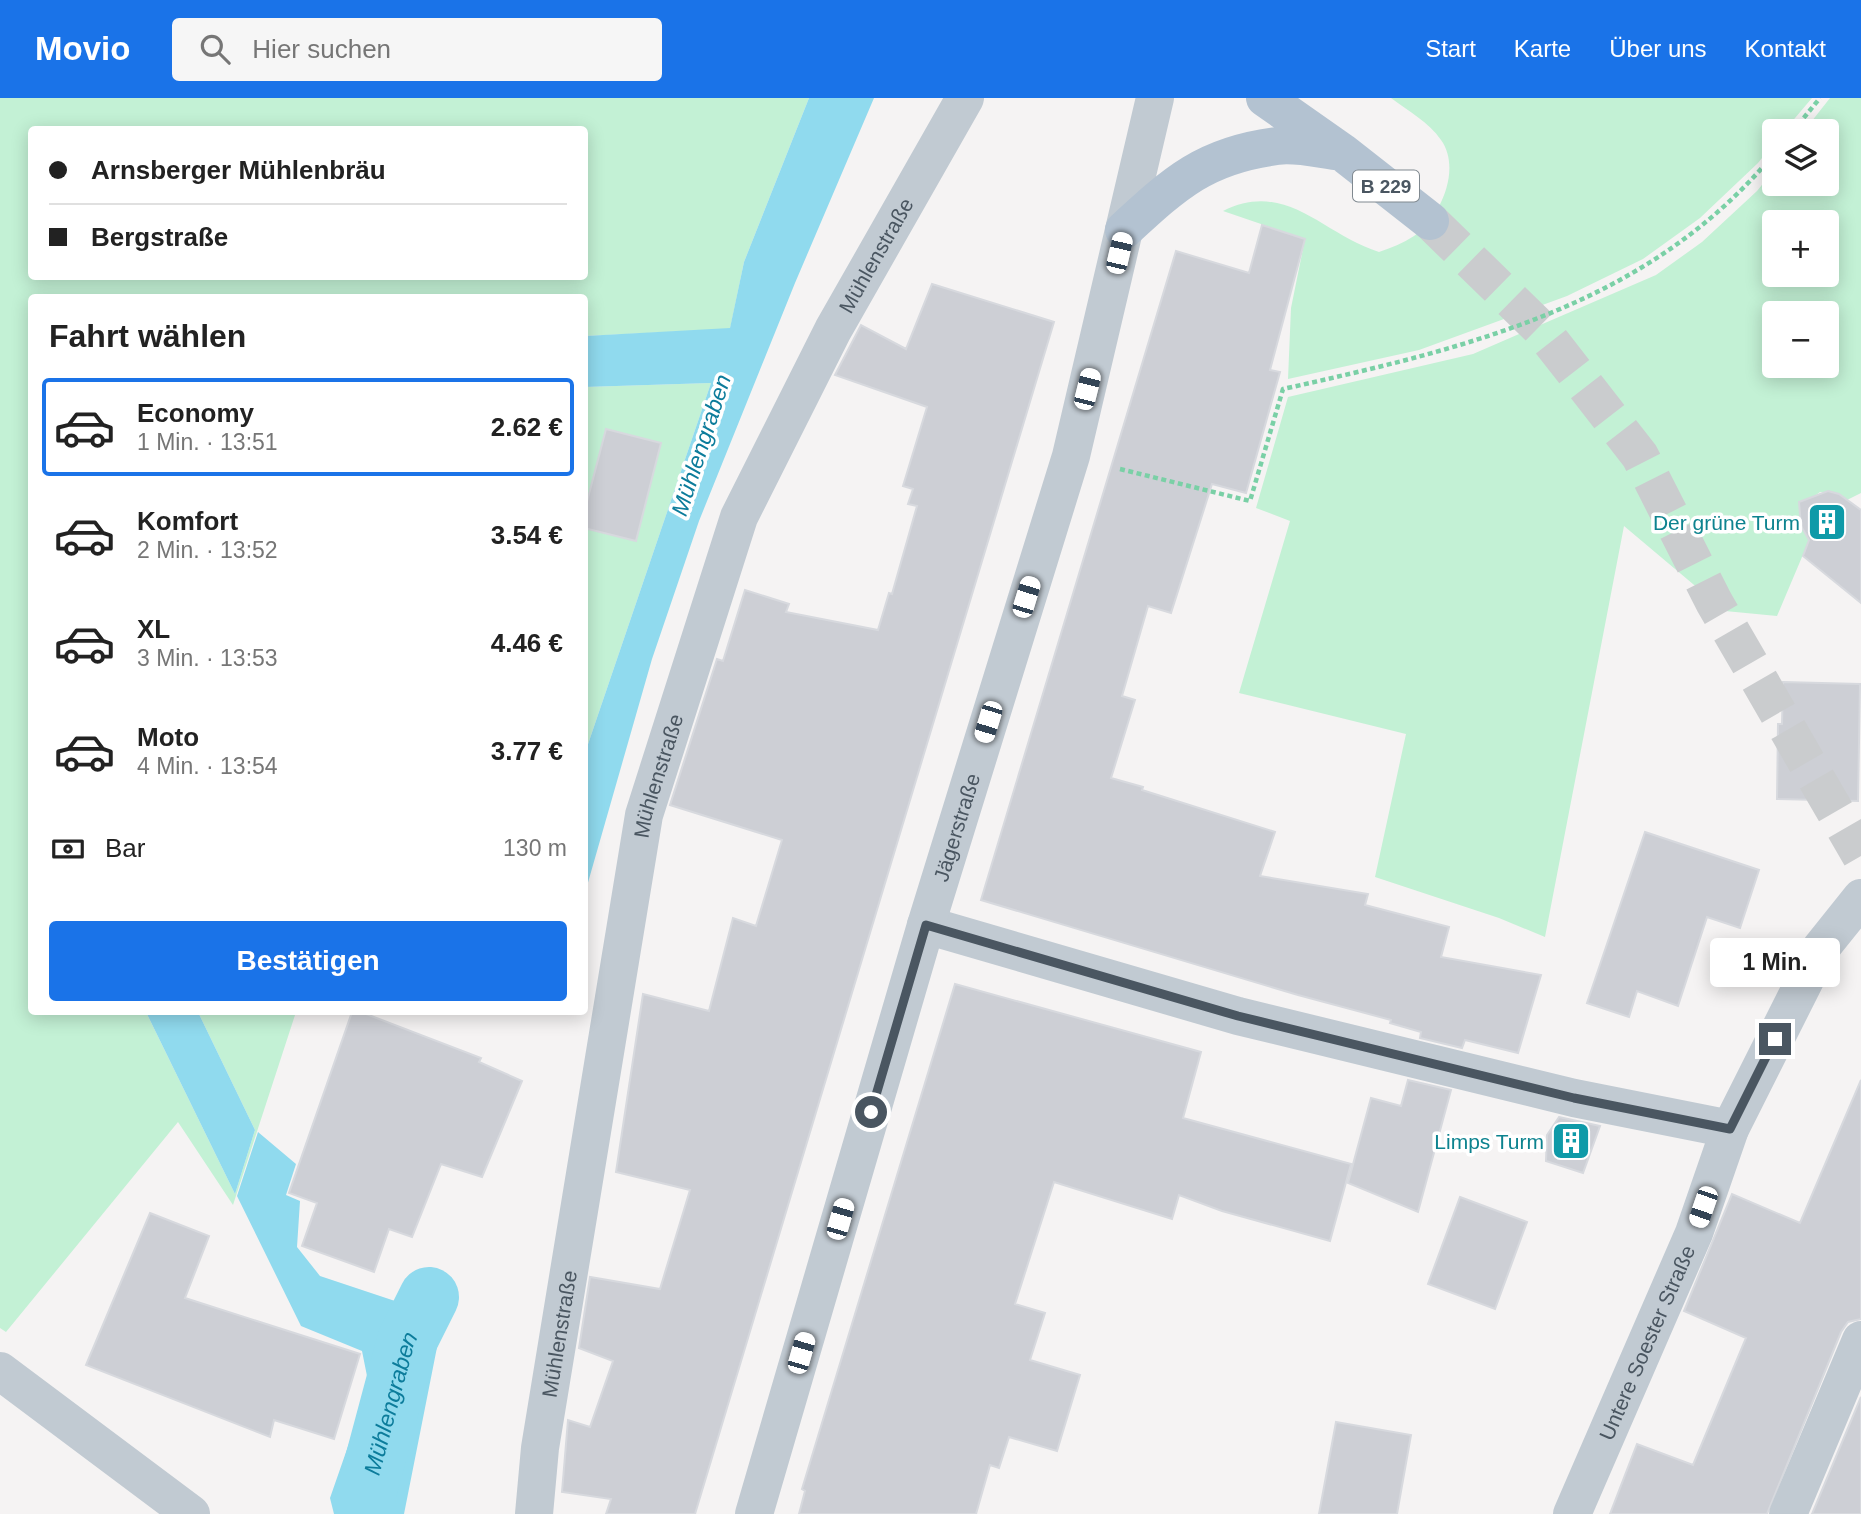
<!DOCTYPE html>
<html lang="de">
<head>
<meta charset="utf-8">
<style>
  body { margin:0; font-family:Arial,sans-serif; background:#f6f6f6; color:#222; height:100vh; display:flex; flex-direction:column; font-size:26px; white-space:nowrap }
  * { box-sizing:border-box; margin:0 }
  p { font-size:23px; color:#767676 }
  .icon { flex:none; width:38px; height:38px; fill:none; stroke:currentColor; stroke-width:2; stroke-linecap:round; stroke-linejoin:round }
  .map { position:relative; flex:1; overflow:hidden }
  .details { position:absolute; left:28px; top:196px; width:560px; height:721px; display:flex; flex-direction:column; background:#fff; border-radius:7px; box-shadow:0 4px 18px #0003 }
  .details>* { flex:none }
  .banner { position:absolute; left:28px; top:28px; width:560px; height:154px; border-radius:7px; box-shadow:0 4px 18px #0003; display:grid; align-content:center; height:154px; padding:0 21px; background:#fff }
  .controls { position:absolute; left:1762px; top:21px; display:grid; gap:14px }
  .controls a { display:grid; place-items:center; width:77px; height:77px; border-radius:7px; background:#fff; box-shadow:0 4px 18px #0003; font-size:35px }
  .end { position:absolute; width:32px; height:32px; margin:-16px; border:9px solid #4a5661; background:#fff; box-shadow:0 0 0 4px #fff }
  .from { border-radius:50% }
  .bubble { position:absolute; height:49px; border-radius:7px; background:#fff; box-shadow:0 4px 18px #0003; font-size:23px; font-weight:700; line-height:49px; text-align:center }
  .car { position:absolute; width:21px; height:42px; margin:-21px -10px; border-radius:9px; box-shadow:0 0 5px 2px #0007; background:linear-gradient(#fff 24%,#345 0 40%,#fff 0 76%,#345 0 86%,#fff 0) }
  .banner b { display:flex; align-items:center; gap:24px; height:66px; font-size:26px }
  .banner b+b { border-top:2px solid #e0e0e0 }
  .banner i { width:18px; height:18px; background:#222 }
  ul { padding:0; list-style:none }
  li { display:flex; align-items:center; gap:21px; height:98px; margin:0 14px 10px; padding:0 7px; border:4px solid transparent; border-radius:7px }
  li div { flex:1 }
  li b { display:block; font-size:26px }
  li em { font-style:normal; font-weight:700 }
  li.on { border-color:#1a73e8 }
  li>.icon { width:63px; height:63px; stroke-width:1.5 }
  h2 { padding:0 21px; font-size:32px; line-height:84px }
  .pay { display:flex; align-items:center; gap:18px; height:77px; padding:0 21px; font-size:26px }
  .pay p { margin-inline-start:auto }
  .button { display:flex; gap:14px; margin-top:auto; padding:14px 21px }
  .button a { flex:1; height:80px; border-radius:7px; background:#1a73e8; color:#fff; font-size:28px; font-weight:700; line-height:80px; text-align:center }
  header { display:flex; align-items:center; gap:42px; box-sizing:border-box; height:98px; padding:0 35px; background:#1a73e8; color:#fff }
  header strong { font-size:33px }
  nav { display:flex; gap:38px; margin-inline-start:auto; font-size:24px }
  .search { width:490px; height:63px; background:#f6f6f6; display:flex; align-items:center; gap:18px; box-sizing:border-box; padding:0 24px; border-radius:7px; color:#767676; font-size:26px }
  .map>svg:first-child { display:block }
</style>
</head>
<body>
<header>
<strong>Movio</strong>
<div class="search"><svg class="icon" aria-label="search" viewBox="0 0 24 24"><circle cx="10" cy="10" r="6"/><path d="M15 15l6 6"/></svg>Hier suchen</div>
<nav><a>Start</a><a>Karte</a><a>Über uns</a><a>Kontakt</a></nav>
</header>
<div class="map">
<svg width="1861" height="1416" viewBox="0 0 1861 1416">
  <rect width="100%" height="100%" fill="#f5f3f3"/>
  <!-- green -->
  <path fill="#c3f1d5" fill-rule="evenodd" d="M 0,0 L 809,0 L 744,164 L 730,231 L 585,238 L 584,200 L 32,200 L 32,914 L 146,914 L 235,1096 L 255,1032 L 198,914 L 296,914 L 233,1107 L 178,1024 L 6,1234 L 0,1230 ZM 32,32 L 584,32 L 584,178 L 32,178 Z
    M 1391,0 L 1812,0 L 1784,33 L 1774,33 L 1774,45 L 1758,65 L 1700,120 L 1643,161 L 1567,198 L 1419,252 L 1288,281 L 1291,210 L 1305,141 L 1223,113 C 1287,81 1323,137 1379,154 C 1391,150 1403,145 1414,138 C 1440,120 1462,71 1441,42 C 1429,24 1408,13 1391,0 Z
    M 1830,0 L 1861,0 L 1861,395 L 1847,402 L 1839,396 L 1820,394 L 1804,406 L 1801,428 L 1810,440 L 1777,518 L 1725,513 L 1624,428 L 1545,839 L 1499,820 L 1375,779 L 1406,636 L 1239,595 L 1290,423 L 1256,410 L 1288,299 L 1473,256 L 1656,177 L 1702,144 L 1757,93 L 1774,72 L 1774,86 L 1827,86 L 1827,33 L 1804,33 ZM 1774,124 L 1827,124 L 1827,177 L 1774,177 ZM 1774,215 L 1827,215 L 1827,268 L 1774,268 Z
    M 711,285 L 585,655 L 585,289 Z"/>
  <!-- water -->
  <path fill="#90daee" d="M 809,0 L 874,0 L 795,185 L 699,423 L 652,561 L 585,795 L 585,655 L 711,285 L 585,289 L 585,238 L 730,230 L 744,164 Z
    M 146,914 L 198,914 L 255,1032 L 235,1096 Z
    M 258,1034 L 296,1066 L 286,1097 L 300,1103 L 297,1149 L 320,1178 L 443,1219 L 404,1416 L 334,1416 L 330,1400 L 369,1288 L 362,1253 L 301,1228 L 237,1098 Z"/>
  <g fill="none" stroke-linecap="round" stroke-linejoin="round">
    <!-- canal -->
    <path stroke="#90daee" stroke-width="60" id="s1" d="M 365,1416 L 365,1400 L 407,1243 L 429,1199"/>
  </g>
  <!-- building -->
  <path fill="#cdcfd5" stroke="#d7d9de" stroke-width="2" d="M 1262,127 L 1305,141 L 1270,272 L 1280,274 L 1246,395 L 1212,386 L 1171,515 L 1148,508 L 1122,598 L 1135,602 L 1111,680 L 1143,689 L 1142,692 L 1275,734 L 1260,778 L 1368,796 L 1365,807 L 1449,829 L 1441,859 L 1541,877 L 1518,955 L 1465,942 L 1462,950 L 1420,940 L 1421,934 L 1390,925 L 1391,922 L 1298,897 L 981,802 L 1176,153 L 1249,175 Z
    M 932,186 L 1054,224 L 695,1416 L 606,1416 L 611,1401 L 562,1394 L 568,1322 L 590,1329 L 613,1263 L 579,1250 L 590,1179 L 660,1191 L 690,1092 L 616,1074 L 643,896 L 709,913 L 733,820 L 756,828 L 782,742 L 670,707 L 717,561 L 723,563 L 745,492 L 789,506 L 786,514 L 878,532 L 889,495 L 892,496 L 917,408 L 908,406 L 913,391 L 903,388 L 927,309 L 835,277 L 861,227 L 906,251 Z
    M 606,331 L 661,345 L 636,443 L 584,430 L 584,415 Z
    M 1828,393 L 1839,396 L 1861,412 L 1861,505 L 1803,458 L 1809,442 L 1801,428 L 1799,404 Z
    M 1783,584 L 1860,586 L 1858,703 L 1777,701 L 1778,626 L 1782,626 Z
    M 1645,734 L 1759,772 L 1740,830 L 1707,819 L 1678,908 L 1637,893 L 1629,919 L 1587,905 Z
    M 955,886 L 1201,954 L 1183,1020 L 1351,1066 L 1330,1143 L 1222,1113 L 1179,1097 L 1172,1121 L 1054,1084 L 1015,1206 L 1045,1215 L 1030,1262 L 1080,1277 L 1057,1353 L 1009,1339 L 999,1370 L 990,1367 L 976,1416 L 799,1416 L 805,1393 L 802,1391 Z
    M 352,914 L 361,914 L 481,960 L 479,964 L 522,983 L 482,1079 L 441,1066 L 412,1139 L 389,1131 L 374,1174 L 302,1148 L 317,1105 L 289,1095 Z
    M 1408,982 L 1451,992 L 1418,1114 L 1348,1085 L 1371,1000 L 1401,1008 Z
    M 1861,982 L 1861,1221 L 1848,1224 L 1841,1234 L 1767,1416 L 1610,1416 L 1637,1346 L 1693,1367 L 1746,1240 L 1684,1213 L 1732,1096 L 1800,1125 Z
    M 1559,1019 L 1600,1028 L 1583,1075 L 1546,1063 L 1547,1037 Z
    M 1460,1099 L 1527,1124 L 1495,1211 L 1428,1186 Z
    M 150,1115 L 209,1138 L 185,1200 L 360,1256 L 334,1341 L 274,1322 L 270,1339 L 86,1267 Z
    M 1861,1299 L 1861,1416 L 1812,1416 Z
    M 1336,1324 L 1411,1337 L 1397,1416 L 1319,1416 Z"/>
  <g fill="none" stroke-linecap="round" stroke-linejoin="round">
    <!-- major-tunnel -->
    <path stroke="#caccce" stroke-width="38" stroke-dasharray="38 19" stroke-linecap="butt" d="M 1430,123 L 1541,231 L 1640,358 L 1714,504 L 1861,758"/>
    <!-- path -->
    <path stroke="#7ad0a6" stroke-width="4.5" stroke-dasharray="5 3.5" stroke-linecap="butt" d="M 1793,33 L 1820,0
      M 1120,371 L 1250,403 L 1283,291 C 1467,250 1648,208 1774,56"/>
    <!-- minor -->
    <g stroke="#c1cad2" stroke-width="38">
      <path d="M 926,827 L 1238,918 L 1574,1000 L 1730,1031"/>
      <path d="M 0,1273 L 191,1416"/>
      <path id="s2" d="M 534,1416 L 540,1350 L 644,717 L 739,419 L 833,232 L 965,0"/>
      <path id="s3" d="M 754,1416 L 926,827 L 1071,358 L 1155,0"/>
      <path id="s4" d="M 1572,1416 L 1694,1135 L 1730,1031 L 1821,850 L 1861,800"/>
      <path d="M 1788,1416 L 1861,1242"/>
    </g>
    <!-- major -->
    <path stroke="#b3c2d1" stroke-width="38" d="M 1265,0 L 1342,54 L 1430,123
      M 1124,132 C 1175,85 1205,57 1277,48 C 1297,45 1322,52 1342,54"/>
  </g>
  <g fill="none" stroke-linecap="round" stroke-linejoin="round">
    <!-- route -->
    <path stroke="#4a5661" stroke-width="9" d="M 871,1014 L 926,827 L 1238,918 L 1574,1000 L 1730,1031 L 1775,941"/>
  </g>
  <!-- icons -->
  <defs>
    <g id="building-square" transform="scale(2.0125)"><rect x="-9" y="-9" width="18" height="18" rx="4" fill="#0f9aa8" stroke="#fff"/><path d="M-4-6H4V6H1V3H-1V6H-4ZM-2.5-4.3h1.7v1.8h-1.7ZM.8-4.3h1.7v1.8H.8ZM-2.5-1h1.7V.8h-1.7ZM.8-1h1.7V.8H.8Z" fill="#fff"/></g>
  </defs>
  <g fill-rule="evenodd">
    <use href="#building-square" x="1827" y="424"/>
    <use href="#building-square" x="1571" y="1043"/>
  </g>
  <g text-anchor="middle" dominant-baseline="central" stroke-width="7" stroke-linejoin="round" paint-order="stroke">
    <!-- shield labels -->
    <rect fill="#fff" stroke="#808990" stroke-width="2" x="1353" y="72.5" width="66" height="31" rx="5"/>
    <g font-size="19" font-weight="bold" fill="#4a5661">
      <text x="1386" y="88">B 229</text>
    </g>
    <!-- street labels -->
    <g font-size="21" fill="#4a5661" stroke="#fff">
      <text stroke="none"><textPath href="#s2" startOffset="1316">Mühlenstraße</textPath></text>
      <text stroke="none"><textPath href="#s2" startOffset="749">Mühlenstraße</textPath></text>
      <text stroke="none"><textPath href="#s3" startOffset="716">Jägerstraße</textPath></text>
      <text stroke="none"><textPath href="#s2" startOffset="182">Mühlenstraße</textPath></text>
      <text stroke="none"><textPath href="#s4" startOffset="187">Untere Soester Straße</textPath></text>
    </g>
    <!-- culture labels -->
    <g font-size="21" fill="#0d838f" stroke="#fff" text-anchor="end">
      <text x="1800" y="424">Der grüne Turm</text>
      <text x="1544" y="1043">Limps Turm</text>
    </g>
    <!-- water labels -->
    <g font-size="23" font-style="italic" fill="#0c7c9b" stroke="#fff">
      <text transform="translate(701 347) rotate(-72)">Mühlengraben</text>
      <text stroke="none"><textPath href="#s1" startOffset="114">Mühlengraben</textPath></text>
    </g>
  </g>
</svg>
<div class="controls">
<a><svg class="icon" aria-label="layers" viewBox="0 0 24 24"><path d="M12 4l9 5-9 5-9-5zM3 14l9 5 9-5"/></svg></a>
<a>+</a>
<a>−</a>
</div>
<i class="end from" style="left:871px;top:1014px"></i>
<i class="end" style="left:1775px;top:941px"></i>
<div class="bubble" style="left:1710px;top:840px;width:130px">1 Min.</div>
<i class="car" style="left:1119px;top:155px;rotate:13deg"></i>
<i class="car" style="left:1087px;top:291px;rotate:14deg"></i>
<i class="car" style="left:1026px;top:499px;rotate:17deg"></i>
<i class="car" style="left:988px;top:624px;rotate:197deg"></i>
<i class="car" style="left:1703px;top:1109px;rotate:199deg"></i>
<i class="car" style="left:840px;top:1121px;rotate:16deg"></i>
<i class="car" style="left:801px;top:1255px;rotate:16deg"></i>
<div class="banner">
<b><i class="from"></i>Arnsberger Mühlenbräu</b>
<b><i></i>Bergstraße</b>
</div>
<section class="details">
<h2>Fahrt wählen</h2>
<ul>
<li class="on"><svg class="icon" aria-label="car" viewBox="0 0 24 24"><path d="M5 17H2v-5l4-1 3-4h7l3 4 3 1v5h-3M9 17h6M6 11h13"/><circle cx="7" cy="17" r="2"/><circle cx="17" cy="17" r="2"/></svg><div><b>Economy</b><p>1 Min. · 13:51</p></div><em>2.62 €</em></li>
<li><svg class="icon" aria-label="car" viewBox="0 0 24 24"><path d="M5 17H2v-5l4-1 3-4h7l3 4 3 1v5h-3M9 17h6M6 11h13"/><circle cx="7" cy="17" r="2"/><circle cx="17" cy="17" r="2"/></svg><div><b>Komfort</b><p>2 Min. · 13:52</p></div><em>3.54 €</em></li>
<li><svg class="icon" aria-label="car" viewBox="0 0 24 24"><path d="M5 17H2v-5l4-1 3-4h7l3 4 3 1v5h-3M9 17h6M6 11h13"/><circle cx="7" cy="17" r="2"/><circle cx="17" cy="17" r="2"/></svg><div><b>XL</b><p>3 Min. · 13:53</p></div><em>4.46 €</em></li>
<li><svg class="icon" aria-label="car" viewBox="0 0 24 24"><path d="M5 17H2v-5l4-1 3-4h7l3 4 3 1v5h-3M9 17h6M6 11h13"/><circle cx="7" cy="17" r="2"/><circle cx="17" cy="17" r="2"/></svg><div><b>Moto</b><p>4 Min. · 13:54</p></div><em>3.77 €</em></li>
</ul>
<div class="pay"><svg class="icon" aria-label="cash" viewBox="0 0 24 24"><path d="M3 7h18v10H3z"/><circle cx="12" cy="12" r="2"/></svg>Bar<p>130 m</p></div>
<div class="button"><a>Bestätigen</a></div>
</section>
</div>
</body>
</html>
